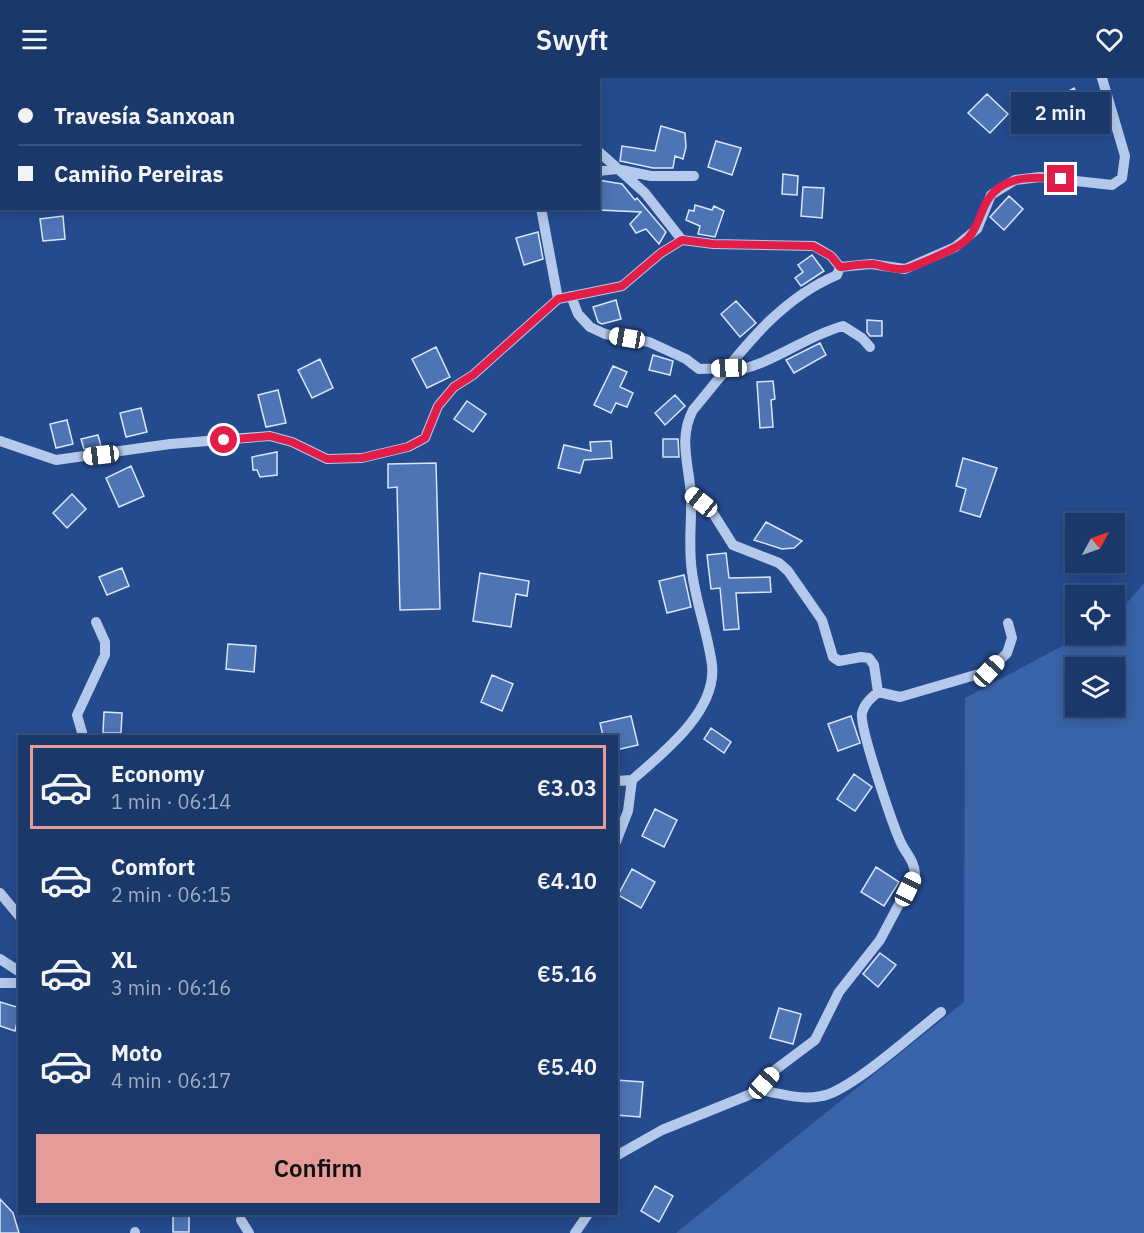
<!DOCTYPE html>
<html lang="en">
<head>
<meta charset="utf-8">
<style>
  body { margin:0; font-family:"IBM Plex Sans",sans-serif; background:#284372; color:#f1f3f6; height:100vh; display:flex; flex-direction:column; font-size:22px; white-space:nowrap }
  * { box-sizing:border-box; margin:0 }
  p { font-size:20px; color:#a0acc1 }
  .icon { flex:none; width:33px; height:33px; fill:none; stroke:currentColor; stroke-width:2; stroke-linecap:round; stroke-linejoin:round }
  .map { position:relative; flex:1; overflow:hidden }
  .drawer { position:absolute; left:18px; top:657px; width:600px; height:480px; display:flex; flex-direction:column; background:#1b386a; border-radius:0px; box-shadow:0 3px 15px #0003,0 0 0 2px #39527e }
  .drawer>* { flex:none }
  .hud { position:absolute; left:0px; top:0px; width:600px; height:132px; box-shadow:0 3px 15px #0003,0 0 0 2px #39527e; display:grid; align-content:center; height:132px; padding:0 18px; background:#1b386a }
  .needle { width:39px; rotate:50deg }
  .fabs { position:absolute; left:1065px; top:435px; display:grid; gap:12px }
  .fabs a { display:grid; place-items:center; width:60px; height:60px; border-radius:0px; background:#1b386a; box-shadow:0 3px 15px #0003,0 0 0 2px #39527e; font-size:30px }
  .end { position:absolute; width:27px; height:27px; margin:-14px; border:8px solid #e11d48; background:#fff; box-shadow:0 0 0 3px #fff }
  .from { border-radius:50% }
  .bubble { position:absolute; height:42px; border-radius:0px; background:#1b386a; box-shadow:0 3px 15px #0003,0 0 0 2px #39527e; font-size:20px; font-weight:600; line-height:42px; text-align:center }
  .car { position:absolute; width:18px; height:36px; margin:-18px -9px; border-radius:8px; box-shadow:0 0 4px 2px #0007; background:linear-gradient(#fff 24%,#345 0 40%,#fff 0 76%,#345 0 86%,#fff 0) }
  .hud b { display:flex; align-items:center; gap:21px; height:57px; font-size:22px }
  .hud b+b { border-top:2px solid #39527e }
  .hud i { width:15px; height:15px; background:#f1f3f6 }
  ul { padding:10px 0 0; list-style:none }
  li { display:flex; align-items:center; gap:18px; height:84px; margin:0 12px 9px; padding:0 6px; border:3px solid transparent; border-radius:0px }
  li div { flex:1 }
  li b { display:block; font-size:22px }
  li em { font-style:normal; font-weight:600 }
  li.selected { border-color:#e69b98 }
  li>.icon { width:54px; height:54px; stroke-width:1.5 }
  .button { display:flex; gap:12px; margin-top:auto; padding:12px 18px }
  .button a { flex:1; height:69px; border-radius:0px; background:#e69b98; color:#111; font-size:24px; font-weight:600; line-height:69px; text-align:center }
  header { display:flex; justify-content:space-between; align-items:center; height:78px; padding:0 18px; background:#1b386a; font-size:27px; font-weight:600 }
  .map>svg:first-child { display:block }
</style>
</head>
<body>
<header><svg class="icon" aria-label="menu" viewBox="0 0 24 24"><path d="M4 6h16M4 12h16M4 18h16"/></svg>Swyft<svg class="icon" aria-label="heart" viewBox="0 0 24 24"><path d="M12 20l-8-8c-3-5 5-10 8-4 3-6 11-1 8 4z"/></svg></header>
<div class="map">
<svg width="1144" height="1155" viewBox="0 0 1144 1155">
  <rect width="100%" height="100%" fill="#244b8e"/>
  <!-- green -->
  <path fill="#3964aa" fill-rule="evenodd" d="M 1144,505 L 1144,1155 L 676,1155 L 964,924 L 965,620 L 1083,557 L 1114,556 L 1115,539 ZM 1076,590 L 1114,590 L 1114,628 L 1076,628 Z"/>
  <!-- building -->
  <path fill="#4d74b4" stroke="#d9e5f8" stroke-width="1.5" d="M 1074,10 L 1087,33 L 1061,49 L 1047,26 Z
    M 987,16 L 1008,36 L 990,55 L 968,35 Z
    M 661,48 L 685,55 L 686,69 L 683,81 L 675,78 L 673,90 L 653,90 L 620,83 L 622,68 L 655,73 Z
    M 716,63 L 741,70 L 732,97 L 708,89 Z
    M 783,96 L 798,98 L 797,117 L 782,116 Z
    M 598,102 L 622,106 L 635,122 L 637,120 L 666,154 L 659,166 L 646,151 L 636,155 L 630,146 L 641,134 L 598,132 Z
    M 803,109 L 824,110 L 822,140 L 801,138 Z
    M 1009,118 L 1023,131 L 1004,152 L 990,139 Z
    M 695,127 L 712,132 L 714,128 L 724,133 L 715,159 L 698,156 L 700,148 L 686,142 L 689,132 L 694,133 Z
    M 63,138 L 65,161 L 43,163 L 40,141 Z
    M 538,154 L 543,181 L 524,187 L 516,160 Z
    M 812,177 L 824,193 L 801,208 L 795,200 L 803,194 L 798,187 Z
    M 616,222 L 621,241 L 602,246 L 598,244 L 593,229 Z
    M 736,223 L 756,245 L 740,259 L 721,236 Z
    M 867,242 L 882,243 L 882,258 L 870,258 L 867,254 Z
    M 820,265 L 826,277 L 794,295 L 786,282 Z
    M 436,269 L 450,299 L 427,310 L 412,281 Z
    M 653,277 L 673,283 L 670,297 L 649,292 Z
    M 320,281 L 333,310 L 312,320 L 298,292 Z
    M 613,288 L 627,294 L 620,309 L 633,315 L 627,329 L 616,325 L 611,335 L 594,327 Z
    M 773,303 L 775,321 L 771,322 L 773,349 L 760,350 L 757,304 Z
    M 278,312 L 286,345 L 266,349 L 258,317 Z
    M 675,317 L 685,328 L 665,347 L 655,335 Z
    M 467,323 L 486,336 L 473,354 L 454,341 Z
    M 141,330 L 147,354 L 126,359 L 120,335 Z
    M 67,342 L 73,366 L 56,370 L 50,346 Z
    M 98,357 L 101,368 L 84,371 L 81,361 Z
    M 663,361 L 678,361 L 679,379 L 663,379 Z
    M 611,363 L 612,380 L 584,382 L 580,395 L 558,390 L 564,367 L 591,373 L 590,364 Z
    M 277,374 L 277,397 L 260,399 L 257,392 L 253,392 L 252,379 Z
    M 963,380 L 997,390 L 980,439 L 960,433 L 966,411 L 956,408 Z
    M 436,385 L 440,531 L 400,532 L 397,409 L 388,410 L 388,386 Z
    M 131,388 L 144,418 L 119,429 L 106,400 Z
    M 72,416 L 86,431 L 67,450 L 53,435 Z
    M 766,444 L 802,463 L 794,470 L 782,471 L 754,462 Z
    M 726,475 L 729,500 L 770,499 L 771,514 L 736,515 L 739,551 L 724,552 L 720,510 L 711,511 L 707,477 Z
    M 122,490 L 129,508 L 107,517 L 99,499 Z
    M 480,495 L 529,503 L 527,518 L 516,516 L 511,549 L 473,543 Z
    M 684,497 L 691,529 L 667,535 L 659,503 Z
    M 228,566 L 256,568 L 254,594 L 226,591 Z
    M 492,597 L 513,606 L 502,633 L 481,624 Z
    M 104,634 L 122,635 L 121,655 L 103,655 Z
    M 631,638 L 638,667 L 616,672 L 616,658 L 603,658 L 600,645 Z
    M 851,638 L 860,665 L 838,673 L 828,646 Z
    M 711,650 L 731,664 L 724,675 L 704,661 Z
    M 854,696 L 872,709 L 855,733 L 837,721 Z
    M 655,731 L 677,742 L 664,769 L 642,758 Z
    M 876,789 L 899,804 L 884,828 L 861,814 Z
    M 632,791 L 655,804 L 641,830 L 618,817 Z
    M 880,875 L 896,887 L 878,909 L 863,896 Z
    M 0,924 L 20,930 L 15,953 L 0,948 Z
    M 779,930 L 801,936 L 793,966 L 770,960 Z
    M 616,1002 L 643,1004 L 640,1039 L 616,1037 Z
    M 655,1108 L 673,1118 L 659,1144 L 641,1133 Z
    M 0,1121 L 13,1135 L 19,1155 L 0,1155 Z
    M 173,1136 L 189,1136 L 189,1154 L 173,1154 Z"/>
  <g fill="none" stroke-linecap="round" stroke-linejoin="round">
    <!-- minor -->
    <path stroke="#b4c9eb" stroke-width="10" d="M 584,2 L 585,0
      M 598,73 L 645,115 L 682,162
      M 598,93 L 617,91 L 651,98 L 694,98
      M 541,130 L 558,221
      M 840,189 L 871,186 L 905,191 L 955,169 L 977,151 L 991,117 L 1015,102 L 1040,99 L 1112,107 L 1122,100 L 1125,78 L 1102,0
      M 571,218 L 578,236 L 590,249 L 605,256 L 649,264 L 686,281 L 699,291 L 729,290
      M 725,294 C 767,291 802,259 843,248 L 862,260 L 870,269
      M 0,363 L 56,382 L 170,366 L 270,358 L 292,364 L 327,381 L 362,380 L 408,369 L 425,360 L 438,328 L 454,309 L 473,297 L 558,221 L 622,208 L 661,175 L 682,162 L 713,166 L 814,168 L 831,178 L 840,189
      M 691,416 L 711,432 L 733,467 L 779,485 L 788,493 L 822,542 L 833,579 L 839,583 L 861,579 L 869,580 L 874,587 L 878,614
      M 83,658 L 77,637 L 105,577 L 105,564 L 96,544
      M 632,702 C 663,675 717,633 712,587 C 708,556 696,525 692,494 C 688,468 692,442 691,417 C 689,387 678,360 693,332 C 736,281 773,224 837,197 L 840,189
      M 616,703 L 632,702
      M 616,764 L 628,733 L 632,702
      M 0,815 L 20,839
      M 0,881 L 20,894
      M 0,905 L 20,905
      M 761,1012 C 782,1016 807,1024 829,1016 C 860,1004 913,956 941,934
      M 616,1078 L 662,1052 L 761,1012 L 775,992 L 815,962 L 839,914 L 880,862 L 915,796 C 914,783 908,778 902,767 C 894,751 859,649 862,635 C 864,626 871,620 878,614 L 900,619 L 989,593 L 1007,575 L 1012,560 L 1008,545
      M 241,1142 L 249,1155
      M 135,1154 L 135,1155
      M 575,1155 L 588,1136"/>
  </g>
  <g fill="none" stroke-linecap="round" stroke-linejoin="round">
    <!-- route -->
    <path stroke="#e11d48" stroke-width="8" d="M 224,362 L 270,358 L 292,364 L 327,381 L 362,380 L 408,369 L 425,360 L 438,328 L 454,309 L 473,297 L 558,221 L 622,208 L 661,175 L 682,162 L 713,166 L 813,168 L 831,178 L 840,189 C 850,188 862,186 872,186 C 882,187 893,192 904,191 C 910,191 947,174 954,170 C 975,160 976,146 985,127 C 999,97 1033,98 1061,101"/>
  </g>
</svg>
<div class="fabs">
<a><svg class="needle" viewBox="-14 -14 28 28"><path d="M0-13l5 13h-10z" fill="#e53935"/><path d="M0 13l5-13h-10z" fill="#a0acc1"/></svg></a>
<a><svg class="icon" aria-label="locate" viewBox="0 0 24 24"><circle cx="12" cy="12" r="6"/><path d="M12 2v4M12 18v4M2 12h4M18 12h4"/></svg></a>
<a><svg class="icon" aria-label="layers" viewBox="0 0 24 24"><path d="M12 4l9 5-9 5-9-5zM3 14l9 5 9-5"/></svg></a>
</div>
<i class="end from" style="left:224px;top:362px"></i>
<i class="end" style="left:1061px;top:101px"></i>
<div class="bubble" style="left:1011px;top:14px;width:99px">2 min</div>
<i class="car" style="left:627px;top:260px;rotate:280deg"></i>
<i class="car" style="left:729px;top:290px;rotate:268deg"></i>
<i class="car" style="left:101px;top:377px;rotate:263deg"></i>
<i class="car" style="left:701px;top:424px;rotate:309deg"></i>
<i class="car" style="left:989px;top:593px;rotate:43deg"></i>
<i class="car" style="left:908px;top:811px;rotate:26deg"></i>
<i class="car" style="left:764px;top:1005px;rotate:42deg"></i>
<div class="hud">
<b><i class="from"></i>Travesía Sanxoan</b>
<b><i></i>Camiño Pereiras</b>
</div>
<section class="drawer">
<ul>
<li class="selected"><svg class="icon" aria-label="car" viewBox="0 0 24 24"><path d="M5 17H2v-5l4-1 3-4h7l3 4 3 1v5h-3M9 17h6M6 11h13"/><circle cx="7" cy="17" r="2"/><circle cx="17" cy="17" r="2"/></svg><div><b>Economy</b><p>1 min · 06:14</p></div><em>€3.03</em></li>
<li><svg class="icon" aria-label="car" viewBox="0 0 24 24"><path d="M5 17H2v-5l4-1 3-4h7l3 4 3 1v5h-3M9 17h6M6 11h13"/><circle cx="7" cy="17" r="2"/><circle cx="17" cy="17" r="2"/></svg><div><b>Comfort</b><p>2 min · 06:15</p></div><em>€4.10</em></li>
<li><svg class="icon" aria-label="car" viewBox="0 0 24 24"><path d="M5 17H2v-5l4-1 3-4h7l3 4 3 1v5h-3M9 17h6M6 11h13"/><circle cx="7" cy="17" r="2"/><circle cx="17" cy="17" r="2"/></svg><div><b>XL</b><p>3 min · 06:16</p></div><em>€5.16</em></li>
<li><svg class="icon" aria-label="car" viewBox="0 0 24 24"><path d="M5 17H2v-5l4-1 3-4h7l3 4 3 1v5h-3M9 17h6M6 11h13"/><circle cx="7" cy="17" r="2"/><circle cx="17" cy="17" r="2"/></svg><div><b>Moto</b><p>4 min · 06:17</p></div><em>€5.40</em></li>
</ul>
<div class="button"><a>Confirm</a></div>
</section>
</div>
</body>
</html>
